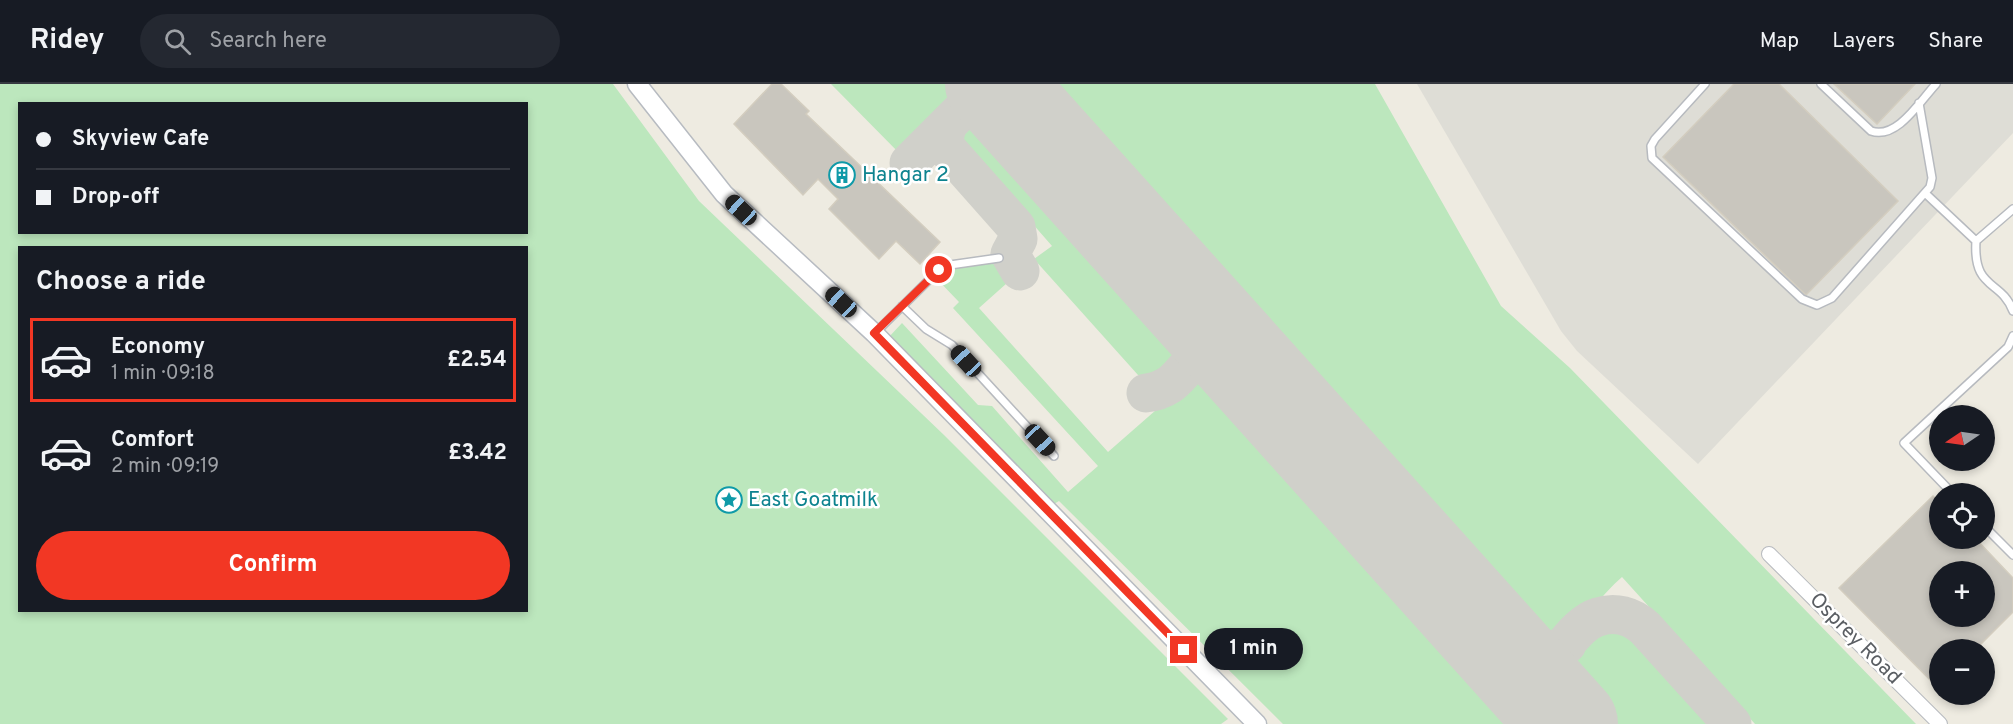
<!DOCTYPE html>
<html lang="en">
<head>
<meta charset="utf-8">
<style>
  body { margin:0; font-family:Overpass,sans-serif; background:#242831; color:#f1f3f6; height:100vh; display:flex; flex-direction:column; font-size:22px; white-space:nowrap }
  * { box-sizing:border-box; margin:0 }
  p { font-size:20px; color:#9ea1a6 }
  .icon { flex:none; width:33px; height:33px; fill:none; stroke:currentColor; stroke-width:2; stroke-linecap:round; stroke-linejoin:round }
  .map { position:relative; flex:1; overflow:hidden }
  .sheet { position:absolute; left:18px; top:162px; width:510px; height:366px; display:flex; flex-direction:column; background:#171b24; border-radius:0px; box-shadow:0 3px 9px #0003 }
  .sheet>* { flex:none }
  .hud { position:absolute; left:18px; top:18px; width:510px; height:132px; border-radius:0px; box-shadow:0 3px 9px #0003; display:grid; align-content:center; height:132px; padding:0 18px; background:#171b24 }
  .needle { width:39px; rotate:257deg }
  .buttons { position:absolute; left:1929px; top:321px; display:grid; gap:12px }
  .buttons a { display:grid; place-items:center; width:66px; height:66px; border-radius:50%; background:#171b24; box-shadow:0 3px 9px #0003; font-size:30px }
  .end { position:absolute; width:27px; height:27px; margin:-14px; border:8px solid #f23724; background:#fff; box-shadow:0 0 0 3px #fff }
  .from { border-radius:50% }
  .bubble { position:absolute; height:42px; border-radius:21px; background:#171b24; box-shadow:0 3px 9px #0003; font-size:20px; font-weight:700; line-height:42px; text-align:center }
  .car { position:absolute; width:18px; height:36px; margin:-18px -9px; border-radius:8px; box-shadow:0 0 4px 2px #0007; background:linear-gradient(#222 24%,#8ab4d8 0 40%,#222 0 76%,#8ab4d8 0 86%,#222 0) }
  .hud b { display:flex; align-items:center; gap:21px; height:57px; font-size:22px }
  .hud b+b { border-top:2px solid #363941 }
  .hud i { width:15px; height:15px; background:#f1f3f6 }
  ul { padding:0; list-style:none }
  li { display:flex; align-items:center; gap:18px; height:84px; margin:0 12px 9px; padding:0 6px; border:3px solid transparent; border-radius:0px }
  li div { flex:1 }
  li b { display:block; font-size:22px }
  li em { font-style:normal; font-weight:700 }
  li.selected { border-color:#f23724 }
  li>.icon { width:54px; height:54px; stroke-width:1.5 }
  h2 { padding:0 18px; font-size:27px; line-height:72px }
  .primary-button { display:flex; gap:12px; margin-top:auto; padding:12px 18px }
  .primary-button a { flex:1; height:69px; border-radius:36px; background:#f23724; color:#fff; font-size:24px; font-weight:700; line-height:69px; text-align:center }
  header { display:flex; align-items:center; gap:36px; box-sizing:border-box; height:84px; padding:0 30px; background:#171b24; border-bottom:2px solid #363941 }
  header strong { font-size:28px }
  nav { display:flex; gap:33px; margin-inline-start:auto; font-size:21px }
  .search { width:420px; height:54px; background:#242831; display:flex; align-items:center; gap:15px; box-sizing:border-box; padding:0 21px; border-radius:33px; color:#9ea1a6; font-size:22px }
  .map>svg:first-child { display:block }
</style>
</head>
<body>
<header>
<strong>Ridey</strong>
<div class="search"><svg class="icon" aria-label="search" viewBox="0 0 24 24"><circle cx="10" cy="10" r="6"/><path d="M15 15l6 6"/></svg>Search here</div>
<nav><a>Map</a><a>Layers</a><a>Share</a></nav>
</header>
<div class="map">
<svg width="2013" height="640" viewBox="0 0 2013 640">
  <rect width="100%" height="100%" fill="#eeebe1"/>
  <!-- industrial -->
  <path fill="#deddd6" d="M 1417,0 L 2013,0 L 2013,49 L 1698,380 L 1577,267 L 1561,247 Z"/>
  <!-- green -->
  <path fill="#bce7bd" fill-rule="evenodd" d="M 0,0 L 613,0 L 699,117 L 944,351 L 1228,635 L 1221,640 L 0,640 ZM 20,20 L 526,20 L 526,148 L 20,148 ZM 20,164 L 526,164 L 526,526 L 20,526 Z
    M 831,0 L 966,0 L 962,16 L 904,74 Z
    M 1027,0 L 1375,0 L 1501,222 L 1570,284 L 1916,640 L 1755,640 L 1622,493 C 1604,508 1572,552 1550,556 C 1540,557 1531,554 1522,552 Z
    M 992,28 L 1004,33 L 1191,242 L 1189,268 C 1172,282 1161,295 1138,291 L 1034,175 L 1052,162 L 957,53 C 960,34 974,30 992,28 Z
    M 1004,178 L 1016,191 L 979,224 L 1108,368 L 1204,284 L 1214,282 L 1233,285 L 1549,640 L 1283,640 L 1059,417 L 1054,420 L 888,254 L 902,239 L 978,321 L 992,322 L 1068,408 L 1098,382 L 953,224 L 959,218 L 935,193 L 956,183 Z
    M 1616,536 L 1630,537 L 1640,544 L 1726,640 L 1604,640 C 1581,614 1548,593 1582,560 C 1593,550 1602,541 1616,536 Z"/>
  <g fill="none" stroke-linecap="round" stroke-linejoin="round">
    <!-- taxiway -->
    <path stroke="#d0d0ca" stroke-width="39" d="M 948,41 L 944,52 L 946,64 L 1016,143 L 1018,155 L 1010,170 L 1020,187
      M 909,79 L 965,23 C 990,7 1001,15 1022,31
      M 1193,277 C 1204,260 1202,240 1194,222
      M 1146,309 C 1196,303 1172,255 1247,283
      M 1503,567 C 1525,580 1547,570 1567,560
      M 1547,615 C 1540,589 1574,540 1598,533 C 1615,527 1632,532 1645,544 L 1732,640"/>
    <!-- runway -->
    <path stroke="#d0d0ca" stroke-width="98" d="M 994,0 L 1569,640"/>
  </g>
  <!-- building -->
  <path fill="#c9c6be" stroke="#d3cdbf" stroke-width="1.5" fill-rule="evenodd" d="M 772,0 L 781,0 L 809,27 L 806,30 L 940,158 L 920,180 L 896,157 L 879,175 L 829,125 L 838,115 L 818,95 L 803,111 L 734,40 Z
    M 1734,0 L 1779,0 L 1898,117 L 1806,211 L 1663,73 Z
    M 1834,0 L 1915,0 L 1877,40 Z
    M 1933,412 L 1940,419 L 1940,454 L 1975,454 L 2013,494 L 2013,528 L 1975,566 L 1940,566 L 1940,606 L 1839,504 ZM 1940,488 L 1984,488 L 1984,532 L 1940,532 Z"/>
  <g fill="none" stroke-linecap="round" stroke-linejoin="round">
    <!-- lane casing -->
    <g stroke="#b7babf" stroke-width="10">
      <path id="lane" d="M 1705,0 L 1655,55 L 1651,62 L 1652,74 L 1802,215 L 1817,221 L 1832,214 L 1930,103 L 1932,94 L 1919,19
        M 1821,0 L 1871,47 C 1897,56 1920,17 1936,0
        M 1926,110 L 1976,157 L 2013,125
        M 1976,157 C 1973,207 2001,195 2013,227
        M 902,222 L 926,245 L 952,261 L 1054,372
        M 876,248 L 939,186 L 950,181 L 999,174
        M 1953,410 L 1904,359 L 2008,263 L 2013,252
        M 1984,442 L 2013,471"/>
    </g>
    <!-- street casing -->
    <g stroke="#b7babf" stroke-width="16">
      <path id="street" d="M 1769,470 L 1940,640"/>
    </g>
    <!-- secondary casing -->
    <g stroke="#b7bbc1" stroke-width="21">
      <path id="secondary" d="M 637,0 L 724,110 L 874,249 L 1257,640"/>
    </g>
    <!-- lane -->
    <use href="#lane" stroke="#fff" stroke-width="7"/>
    <!-- street -->
    <use href="#street" stroke="#fff" stroke-width="14"/>
    <!-- secondary -->
    <use href="#secondary" stroke="#fff" stroke-width="18"/>
  </g>
  <g fill="none" stroke-linecap="round" stroke-linejoin="round">
    <!-- route -->
    <path stroke="#f23724" stroke-width="8" d="M 939,186 L 874,249 L 1184,566"/>
  </g>
  <!-- icons -->
  <defs>
    <g id="building-ring" transform="scale(1.35)"><circle r="9.5" fill="#fff" stroke="#0f9aa8" stroke-width="1.5"/><path d="M-4-6H4V6H1V3H-1V6H-4ZM-2.5-4.3h1.7v1.8h-1.7ZM.8-4.3h1.7v1.8H.8ZM-2.5-1h1.7V.8h-1.7ZM.8-1h1.7V.8H.8Z" fill="#0f9aa8"/></g>
    <g id="sight-ring" transform="scale(1.35)"><circle r="9.5" fill="#fff" stroke="#0f9aa8" stroke-width="1.5"/><path d="M0-6L1.8-2.2L6-1.7L2.9 1.2L3.7 5.4L0 3.3L-3.7 5.4L-2.9 1.2L-6-1.7L-1.8-2.2Z" fill="#0f9aa8"/></g>
  </defs>
  <g fill-rule="evenodd">
    <use href="#building-ring" x="842" y="91"/>
    <use href="#sight-ring" x="729" y="416"/>
  </g>
  <g text-anchor="middle" dominant-baseline="central" stroke-width="5" stroke-linejoin="round" paint-order="stroke">
    <!-- culture labels -->
    <g font-size="21" fill="#0d838f" stroke="#fff" text-anchor="start">
      <text x="862" y="91">Hangar 2</text>
      <text x="748" y="416">East Goatmilk</text>
    </g>
    <!-- street labels -->
    <g font-size="21" fill="#5a5e63" stroke="#fff">
      <text transform="translate(1855 555) rotate(45)">Osprey Road</text>
    </g>
  </g>
</svg>
<div class="buttons">
<a><svg class="needle" viewBox="-14 -14 28 28"><path d="M0-13l5 13h-10z" fill="#e53935"/><path d="M0 13l5-13h-10z" fill="#9ea1a6"/></svg></a>
<a><svg class="icon" aria-label="locate" viewBox="0 0 24 24"><circle cx="12" cy="12" r="6"/><path d="M12 2v4M12 18v4M2 12h4M18 12h4"/></svg></a>
<a>+</a>
<a>−</a>
</div>
<i class="end from" style="left:939px;top:186px"></i>
<i class="end" style="left:1184px;top:566px"></i>
<div class="bubble" style="left:1204px;top:544px;width:99px">1 min</div>
<i class="car" style="left:741px;top:126px;rotate:313deg"></i>
<i class="car" style="left:841px;top:218px;rotate:313deg"></i>
<i class="car" style="left:966px;top:277px;rotate:317deg"></i>
<i class="car" style="left:1040px;top:356px;rotate:137deg"></i>
<div class="hud">
<b><i class="from"></i>Skyview Cafe</b>
<b><i></i>Drop-off</b>
</div>
<section class="sheet">
<h2>Choose a ride</h2>
<ul>
<li class="selected"><svg class="icon" aria-label="car" viewBox="0 0 24 24"><path d="M5 17H2v-5l4-1 3-4h7l3 4 3 1v5h-3M9 17h6M6 11h13"/><circle cx="7" cy="17" r="2"/><circle cx="17" cy="17" r="2"/></svg><div><b>Economy</b><p>1 min · 09:18</p></div><em>£2.54</em></li>
<li><svg class="icon" aria-label="car" viewBox="0 0 24 24"><path d="M5 17H2v-5l4-1 3-4h7l3 4 3 1v5h-3M9 17h6M6 11h13"/><circle cx="7" cy="17" r="2"/><circle cx="17" cy="17" r="2"/></svg><div><b>Comfort</b><p>2 min · 09:19</p></div><em>£3.42</em></li>
</ul>
<div class="primary-button"><a>Confirm</a></div>
</section>
</div>
</body>
</html>
